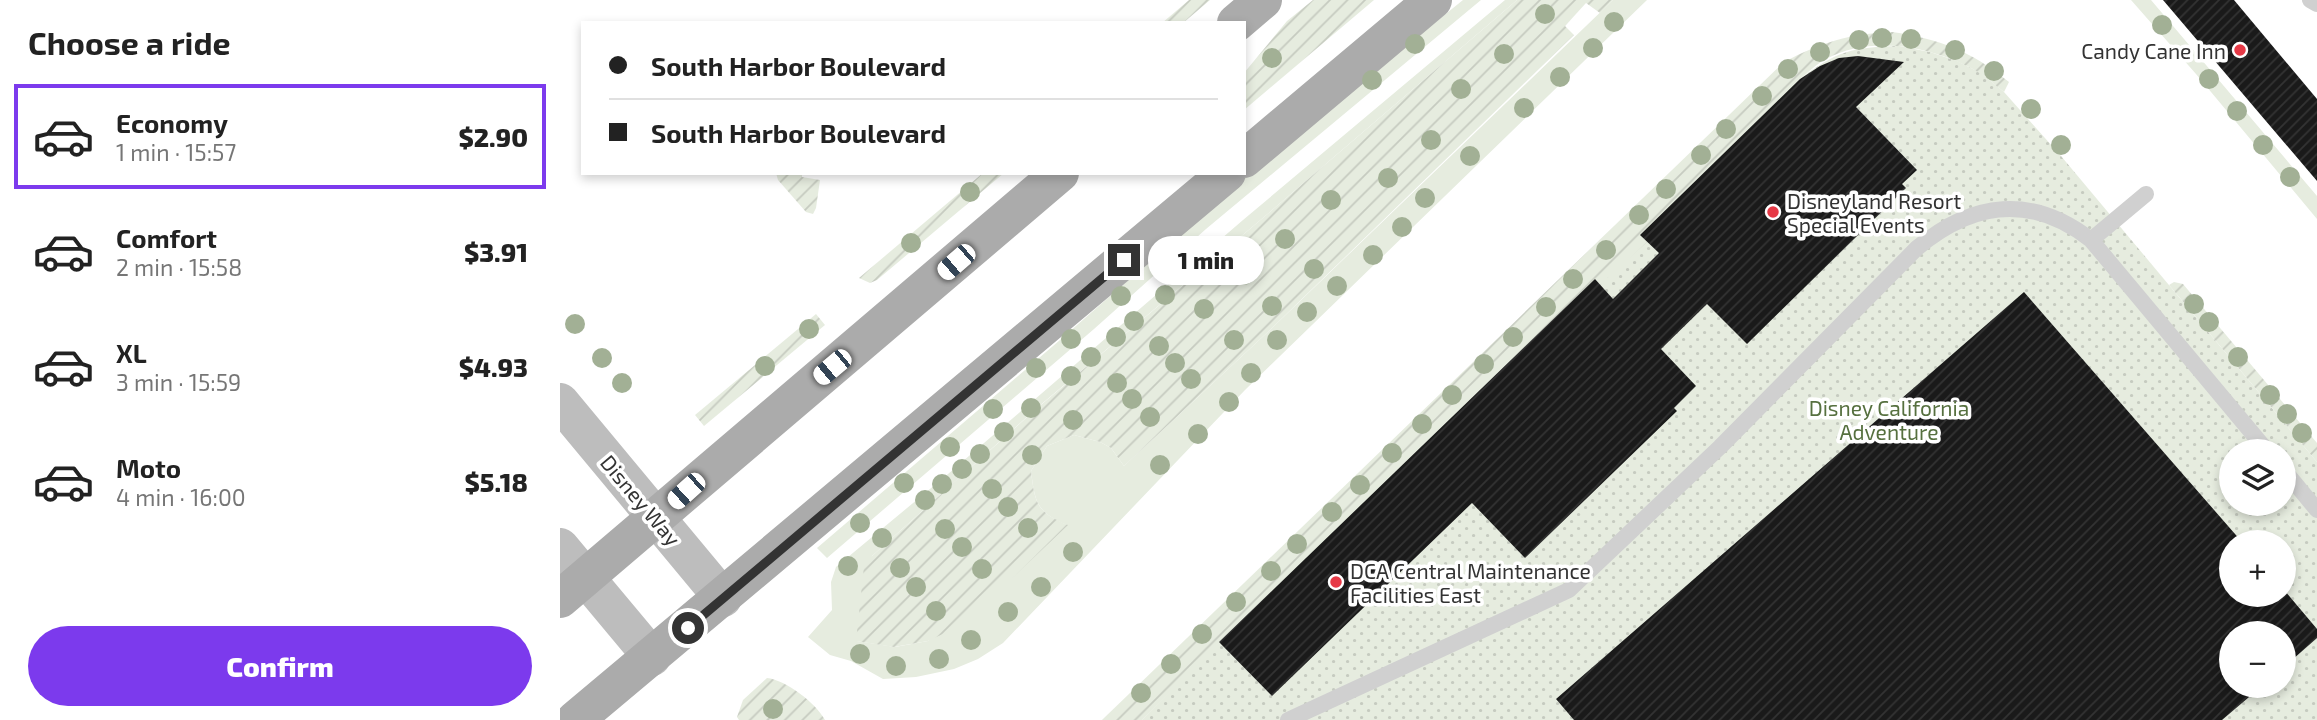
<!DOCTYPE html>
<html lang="en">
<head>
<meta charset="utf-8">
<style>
  body { margin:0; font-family:"Exo 2",sans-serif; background:#f6f6f6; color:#222; height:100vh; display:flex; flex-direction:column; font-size:26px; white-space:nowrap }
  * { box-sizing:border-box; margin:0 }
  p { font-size:23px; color:#767676 }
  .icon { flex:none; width:38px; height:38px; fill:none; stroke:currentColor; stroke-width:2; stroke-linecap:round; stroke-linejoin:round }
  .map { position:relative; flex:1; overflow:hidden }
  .side { display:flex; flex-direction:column; background:#fff; width:560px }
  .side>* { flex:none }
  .banner { position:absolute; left:21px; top:21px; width:665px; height:154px; border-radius:0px; box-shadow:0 4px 10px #0003; display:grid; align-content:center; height:154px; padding:0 28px; background:#fff }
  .tools { position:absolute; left:1659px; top:439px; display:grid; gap:14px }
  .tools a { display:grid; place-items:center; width:77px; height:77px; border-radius:50%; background:#fff; box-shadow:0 4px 10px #0003; font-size:35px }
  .end { position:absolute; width:32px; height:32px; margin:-16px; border:9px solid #333; background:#fff; box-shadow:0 0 0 4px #fff }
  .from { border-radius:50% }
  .bubble { position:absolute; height:49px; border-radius:24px; background:#fff; box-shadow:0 4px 10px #0003; font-size:23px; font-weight:800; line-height:49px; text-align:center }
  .car { position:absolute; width:21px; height:42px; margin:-21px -10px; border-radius:9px; box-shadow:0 0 5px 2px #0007; background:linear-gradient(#fff 24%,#345 0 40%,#fff 0 76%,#345 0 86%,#fff 0) }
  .banner b { display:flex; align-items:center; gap:24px; height:66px; font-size:26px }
  .banner b+b { border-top:2px solid #e0e0e0 }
  .banner i { width:18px; height:18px; background:#222 }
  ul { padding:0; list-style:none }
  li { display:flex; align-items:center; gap:21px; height:105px; margin:0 14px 10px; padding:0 14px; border:4px solid transparent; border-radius:0px }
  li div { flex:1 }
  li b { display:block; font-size:26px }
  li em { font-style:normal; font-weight:800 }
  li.current { border-color:#7c3aed }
  li>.icon { width:63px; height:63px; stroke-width:1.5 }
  h2 { padding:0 28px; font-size:32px; line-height:84px }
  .action { display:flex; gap:14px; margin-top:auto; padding:14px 28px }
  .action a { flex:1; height:80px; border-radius:42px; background:#7c3aed; color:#fff; font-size:28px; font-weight:800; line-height:80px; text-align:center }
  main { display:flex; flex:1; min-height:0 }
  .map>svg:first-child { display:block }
</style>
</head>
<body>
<main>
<section class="side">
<h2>Choose a ride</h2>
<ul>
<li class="current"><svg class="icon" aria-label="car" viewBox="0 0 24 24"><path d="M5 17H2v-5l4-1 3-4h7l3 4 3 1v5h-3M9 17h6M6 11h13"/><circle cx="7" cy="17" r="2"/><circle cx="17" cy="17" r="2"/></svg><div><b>Economy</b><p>1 min · 15:57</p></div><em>$2.90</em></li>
<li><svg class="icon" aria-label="car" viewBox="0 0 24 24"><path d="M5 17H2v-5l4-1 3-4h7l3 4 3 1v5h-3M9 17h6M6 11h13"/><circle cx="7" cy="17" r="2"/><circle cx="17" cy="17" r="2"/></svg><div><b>Comfort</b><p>2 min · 15:58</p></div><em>$3.91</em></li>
<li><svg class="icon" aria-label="car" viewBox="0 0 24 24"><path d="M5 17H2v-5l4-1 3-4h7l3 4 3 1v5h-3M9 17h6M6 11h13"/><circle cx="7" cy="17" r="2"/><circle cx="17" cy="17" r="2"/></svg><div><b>XL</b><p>3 min · 15:59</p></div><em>$4.93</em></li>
<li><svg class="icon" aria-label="car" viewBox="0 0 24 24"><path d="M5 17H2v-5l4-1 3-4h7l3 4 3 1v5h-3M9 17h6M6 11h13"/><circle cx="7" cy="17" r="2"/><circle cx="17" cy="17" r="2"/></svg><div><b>Moto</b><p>4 min · 16:00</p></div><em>$5.18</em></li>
</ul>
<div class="action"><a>Confirm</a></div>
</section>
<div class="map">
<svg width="1757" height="720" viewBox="0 0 1757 720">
  <defs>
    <pattern id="park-dots" width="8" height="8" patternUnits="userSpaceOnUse" patternTransform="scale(1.75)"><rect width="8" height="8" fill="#e6ecdf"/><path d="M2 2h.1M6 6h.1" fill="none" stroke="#c6cbc0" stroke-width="1.8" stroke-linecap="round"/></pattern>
    <pattern id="garden-furrows" width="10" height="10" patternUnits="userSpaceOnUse" patternTransform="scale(1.75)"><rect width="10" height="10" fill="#e6ecdf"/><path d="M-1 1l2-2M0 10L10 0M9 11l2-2" fill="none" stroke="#c6cbc0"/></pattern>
    <pattern id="building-hatch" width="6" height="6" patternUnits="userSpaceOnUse" patternTransform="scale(1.75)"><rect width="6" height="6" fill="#1a1a1a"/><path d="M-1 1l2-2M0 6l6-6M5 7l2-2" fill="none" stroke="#333"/></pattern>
  </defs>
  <rect width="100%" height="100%" fill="#fff"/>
  <!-- grass -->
  <path fill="#e6ecdf" d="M 903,0 L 921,0 L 646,229 L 534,329 L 267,558 L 257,548 L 500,340 L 712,154 Z
    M 945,0 L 957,0 L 704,217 L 478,407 L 312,556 L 297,641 L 335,647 L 368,641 L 507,525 C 476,512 475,502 471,471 L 487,446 L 514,435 L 540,442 L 551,448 L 564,466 L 710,330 L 1053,0 L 1087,0 L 685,390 L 443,643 L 418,659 L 394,669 L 356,677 L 323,679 L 291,661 L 270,655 L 248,637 L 272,610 L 271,582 L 276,567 L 388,474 L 683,220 Z
    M 1571,0 L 1591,0 L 1757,196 L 1757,219 L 1636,74 Z"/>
  <!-- park -->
  <path fill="url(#park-dots)" fill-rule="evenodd" d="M 1339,46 L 1370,52 L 1397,61 L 1421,73 L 1444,92 L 1501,156 L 1757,462 L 1757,720 L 582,720 L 659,642 L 1240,79 C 1276,51 1293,47 1339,46 ZM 1671,452 L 1724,452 L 1724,504 L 1671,504 ZM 1671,542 L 1724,542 L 1724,595 L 1671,595 ZM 1671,634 L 1724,634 L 1724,686 L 1671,686 Z"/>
  <!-- garden -->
  <path fill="url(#garden-furrows)" d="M 629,0 L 650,0 L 623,23 L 602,23 Z
    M 753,0 L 814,0 L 684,110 L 684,73 L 727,21 Z
    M 957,0 L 1053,0 L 1040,13 L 1026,3 L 1005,26 L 1014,35 L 710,330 L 564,466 L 551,448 L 540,442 L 514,435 L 487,446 L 471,471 C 475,503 476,512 508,525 L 404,624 L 368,641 L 334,647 L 296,641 L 304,566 L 312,556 L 476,409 L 704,217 Z
    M 1332,32 C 1380,39 1411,51 1449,82 L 1444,92 C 1435,85 1427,77 1418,72 C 1375,47 1312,34 1266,59 C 1256,64 1248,73 1240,79 L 1087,242 L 841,466 L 582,720 L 542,720 L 1224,62 C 1262,42 1289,34 1332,32 Z
    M 216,173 L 242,173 L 242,177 L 260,180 L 256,208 L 253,214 L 246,212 L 218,180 Z
    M 423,173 L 444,173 L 317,280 L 310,283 L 299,278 Z
    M 1614,282 L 1623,284 L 1757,443 L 1757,462 L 1609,285 Z
    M 256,314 L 265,325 L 144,426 L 135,415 Z
    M 207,678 C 226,680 256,703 265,720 L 179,720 L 177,717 L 183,700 Z"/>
  <!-- building -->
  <path fill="url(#building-hatch)" d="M 1603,0 L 1674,0 L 1757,99 L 1757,181 Z
    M 1298,56 L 1344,62 L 1296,107 L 1357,170 L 1342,184 L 1346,188 L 1187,344 L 1147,304 L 1101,349 L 1136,386 L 1114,408 L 1117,411 L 965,558 L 912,503 L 712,696 L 659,642 L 1035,279 L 1053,299 L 1099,253 L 1080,235 L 1240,79 L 1260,66 L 1279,58 Z
    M 1464,292 L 1682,542 L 1671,542 L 1671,595 L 1724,595 L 1724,590 L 1757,629 L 1757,638 L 1724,667 L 1724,634 L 1671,634 L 1671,686 L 1702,686 L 1662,720 L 1014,720 L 996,699 Z"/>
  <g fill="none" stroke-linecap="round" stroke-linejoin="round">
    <!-- service -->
    <path stroke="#d0d0d0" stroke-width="16" d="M 1750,0 L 1757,4
      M 1531,240 L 1586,194
      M 1724,470 L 1757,510
      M 728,720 L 1009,590 L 1160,447 L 1357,248 C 1413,201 1472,194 1531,240 L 1708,452"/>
    <!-- secondary -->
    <path stroke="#bdbdbd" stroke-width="38" d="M 0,402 L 163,598
      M 0,547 L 92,657"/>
    <!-- primary -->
    <path stroke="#ababab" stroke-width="38" d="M 676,23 L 703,0
      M 684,159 L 873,0
      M 0,599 L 500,173
      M 15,720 L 667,173"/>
  </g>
  <!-- trees -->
  <g fill="#a2b095">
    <circle cx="985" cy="14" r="10"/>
    <circle cx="1054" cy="22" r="10"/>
    <circle cx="1602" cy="25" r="10"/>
    <circle cx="1322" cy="38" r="10"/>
    <circle cx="1351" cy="39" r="10"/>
    <circle cx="1299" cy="40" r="10"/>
    <circle cx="855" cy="44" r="10"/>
    <circle cx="1033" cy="48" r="10"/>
    <circle cx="1395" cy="50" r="10"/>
    <circle cx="1260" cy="52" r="10"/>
    <circle cx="944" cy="54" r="10"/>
    <circle cx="712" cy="58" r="10"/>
    <circle cx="1228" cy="69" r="10"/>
    <circle cx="1434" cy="71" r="10"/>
    <circle cx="1000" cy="77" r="10"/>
    <circle cx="1649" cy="79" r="10"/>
    <circle cx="812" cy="80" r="10"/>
    <circle cx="901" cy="89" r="10"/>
    <circle cx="1202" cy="96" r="10"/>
    <circle cx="964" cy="108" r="10"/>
    <circle cx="1471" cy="109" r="10"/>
    <circle cx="1677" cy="111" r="10"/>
    <circle cx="1166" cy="129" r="10"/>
    <circle cx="871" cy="140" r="10"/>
    <circle cx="1501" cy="145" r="10"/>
    <circle cx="1703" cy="145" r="10"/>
    <circle cx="1141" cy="155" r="10"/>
    <circle cx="910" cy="156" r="10"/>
    <circle cx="1730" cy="177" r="10"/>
    <circle cx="828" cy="178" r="10"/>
    <circle cx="1106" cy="189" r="10"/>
    <circle cx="410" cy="192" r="10"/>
    <circle cx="865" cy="198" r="10"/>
    <circle cx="771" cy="200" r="10"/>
    <circle cx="1079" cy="215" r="10"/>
    <circle cx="842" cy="227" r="10"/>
    <circle cx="725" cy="239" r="10"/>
    <circle cx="351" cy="243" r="10"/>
    <circle cx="1046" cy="250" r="10"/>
    <circle cx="813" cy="255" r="10"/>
    <circle cx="603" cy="258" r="10"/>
    <circle cx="754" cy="269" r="10"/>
    <circle cx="684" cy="275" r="10"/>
    <circle cx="1013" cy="279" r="10"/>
    <circle cx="777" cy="286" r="10"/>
    <circle cx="605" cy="295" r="10"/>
    <circle cx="561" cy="296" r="10"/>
    <circle cx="1634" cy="304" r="10"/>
    <circle cx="712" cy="306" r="10"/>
    <circle cx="986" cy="307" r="10"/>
    <circle cx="644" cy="309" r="10"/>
    <circle cx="747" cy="312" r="10"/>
    <circle cx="574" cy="321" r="10"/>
    <circle cx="1649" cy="322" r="10"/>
    <circle cx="15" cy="324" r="10"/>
    <circle cx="249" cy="329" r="10"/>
    <circle cx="556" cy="337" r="10"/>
    <circle cx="953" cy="337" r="10"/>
    <circle cx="511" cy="339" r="10"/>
    <circle cx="674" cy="340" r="10"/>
    <circle cx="717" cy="340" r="10"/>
    <circle cx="599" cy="346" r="10"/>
    <circle cx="531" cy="357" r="10"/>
    <circle cx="1678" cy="357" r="10"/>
    <circle cx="42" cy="358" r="10"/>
    <circle cx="615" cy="363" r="10"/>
    <circle cx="924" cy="364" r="10"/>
    <circle cx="205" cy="366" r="10"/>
    <circle cx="476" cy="368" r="10"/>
    <circle cx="691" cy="373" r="10"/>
    <circle cx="511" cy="376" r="10"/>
    <circle cx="631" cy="379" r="10"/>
    <circle cx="62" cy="383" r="10"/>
    <circle cx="557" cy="383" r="10"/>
    <circle cx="892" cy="395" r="10"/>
    <circle cx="1710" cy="395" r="10"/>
    <circle cx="572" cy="399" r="10"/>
    <circle cx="669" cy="402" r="10"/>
    <circle cx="471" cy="408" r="10"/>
    <circle cx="433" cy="409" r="10"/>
    <circle cx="1727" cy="414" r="10"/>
    <circle cx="590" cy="417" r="10"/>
    <circle cx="513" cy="420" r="10"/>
    <circle cx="862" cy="424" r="10"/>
    <circle cx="444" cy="432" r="10"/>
    <circle cx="1742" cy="433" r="10"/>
    <circle cx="638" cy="434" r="10"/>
    <circle cx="390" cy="447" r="10"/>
    <circle cx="832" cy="453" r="10"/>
    <circle cx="420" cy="454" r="10"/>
    <circle cx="472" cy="455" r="10"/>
    <circle cx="600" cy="465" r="10"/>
    <circle cx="402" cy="469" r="10"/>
    <circle cx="344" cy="483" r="10"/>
    <circle cx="382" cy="484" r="10"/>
    <circle cx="800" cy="485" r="10"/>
    <circle cx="432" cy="489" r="10"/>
    <circle cx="365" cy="500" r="10"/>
    <circle cx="448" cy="507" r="10"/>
    <circle cx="772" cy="512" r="10"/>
    <circle cx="300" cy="523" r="10"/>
    <circle cx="468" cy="528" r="10"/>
    <circle cx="385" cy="529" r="10"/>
    <circle cx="322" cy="538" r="10"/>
    <circle cx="737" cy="544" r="10"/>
    <circle cx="402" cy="547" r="10"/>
    <circle cx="513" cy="552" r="10"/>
    <circle cx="288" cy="566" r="10"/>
    <circle cx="340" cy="568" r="10"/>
    <circle cx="422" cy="569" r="10"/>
    <circle cx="711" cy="571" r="10"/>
    <circle cx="356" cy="587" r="10"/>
    <circle cx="481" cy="587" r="10"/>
    <circle cx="676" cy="602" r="10"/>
    <circle cx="376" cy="611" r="10"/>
    <circle cx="448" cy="612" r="10"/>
    <circle cx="642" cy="634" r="10"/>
    <circle cx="411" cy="640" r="10"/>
    <circle cx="300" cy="654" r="10"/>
    <circle cx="379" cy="659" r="10"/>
    <circle cx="611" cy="664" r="10"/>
    <circle cx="336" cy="666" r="10"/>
    <circle cx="581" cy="693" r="10"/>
    <circle cx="213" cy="709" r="10"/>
  </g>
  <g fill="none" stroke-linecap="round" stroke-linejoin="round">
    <!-- route -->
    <path stroke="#333" stroke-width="9" d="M 128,628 L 564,260"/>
  </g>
  <!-- markers -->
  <g fill="#e63946" stroke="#fff" stroke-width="2.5">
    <circle cx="1680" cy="50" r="7"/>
    <circle cx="1213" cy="212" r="7"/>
    <circle cx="776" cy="582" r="7"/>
  </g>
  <g text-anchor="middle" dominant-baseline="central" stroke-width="7" stroke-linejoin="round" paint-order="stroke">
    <!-- poi labels -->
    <g font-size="21" fill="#333" stroke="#fff" text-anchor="start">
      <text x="1666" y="50" text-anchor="end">Candy Cane Inn</text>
      <text x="1227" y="200">Disneyland Resort<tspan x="1227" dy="24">Special Events</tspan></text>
      <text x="790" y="570">DCA Central Maintenance<tspan x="790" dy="24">Facilities East</tspan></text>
    </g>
    <!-- park labels -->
    <g font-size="21" fill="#56703f" stroke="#fff">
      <text x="1329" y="407">Disney California<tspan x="1329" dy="24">Adventure</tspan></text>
    </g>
    <!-- street labels -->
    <g font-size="21" fill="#333" stroke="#fff">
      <text transform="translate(81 500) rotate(50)">Disney Way</text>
    </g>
  </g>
</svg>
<div class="tools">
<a><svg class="icon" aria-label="layers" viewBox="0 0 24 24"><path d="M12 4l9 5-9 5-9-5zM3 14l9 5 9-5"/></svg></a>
<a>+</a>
<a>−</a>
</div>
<i class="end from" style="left:128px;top:628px"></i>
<i class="end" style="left:564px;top:260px"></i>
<div class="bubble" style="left:588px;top:236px;width:116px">1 min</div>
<i class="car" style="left:396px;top:262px;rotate:229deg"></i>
<i class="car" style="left:272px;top:367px;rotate:230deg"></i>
<i class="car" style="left:126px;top:491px;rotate:228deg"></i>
<div class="banner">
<b><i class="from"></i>South Harbor Boulevard</b>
<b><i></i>South Harbor Boulevard</b>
</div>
</div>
</main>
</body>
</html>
